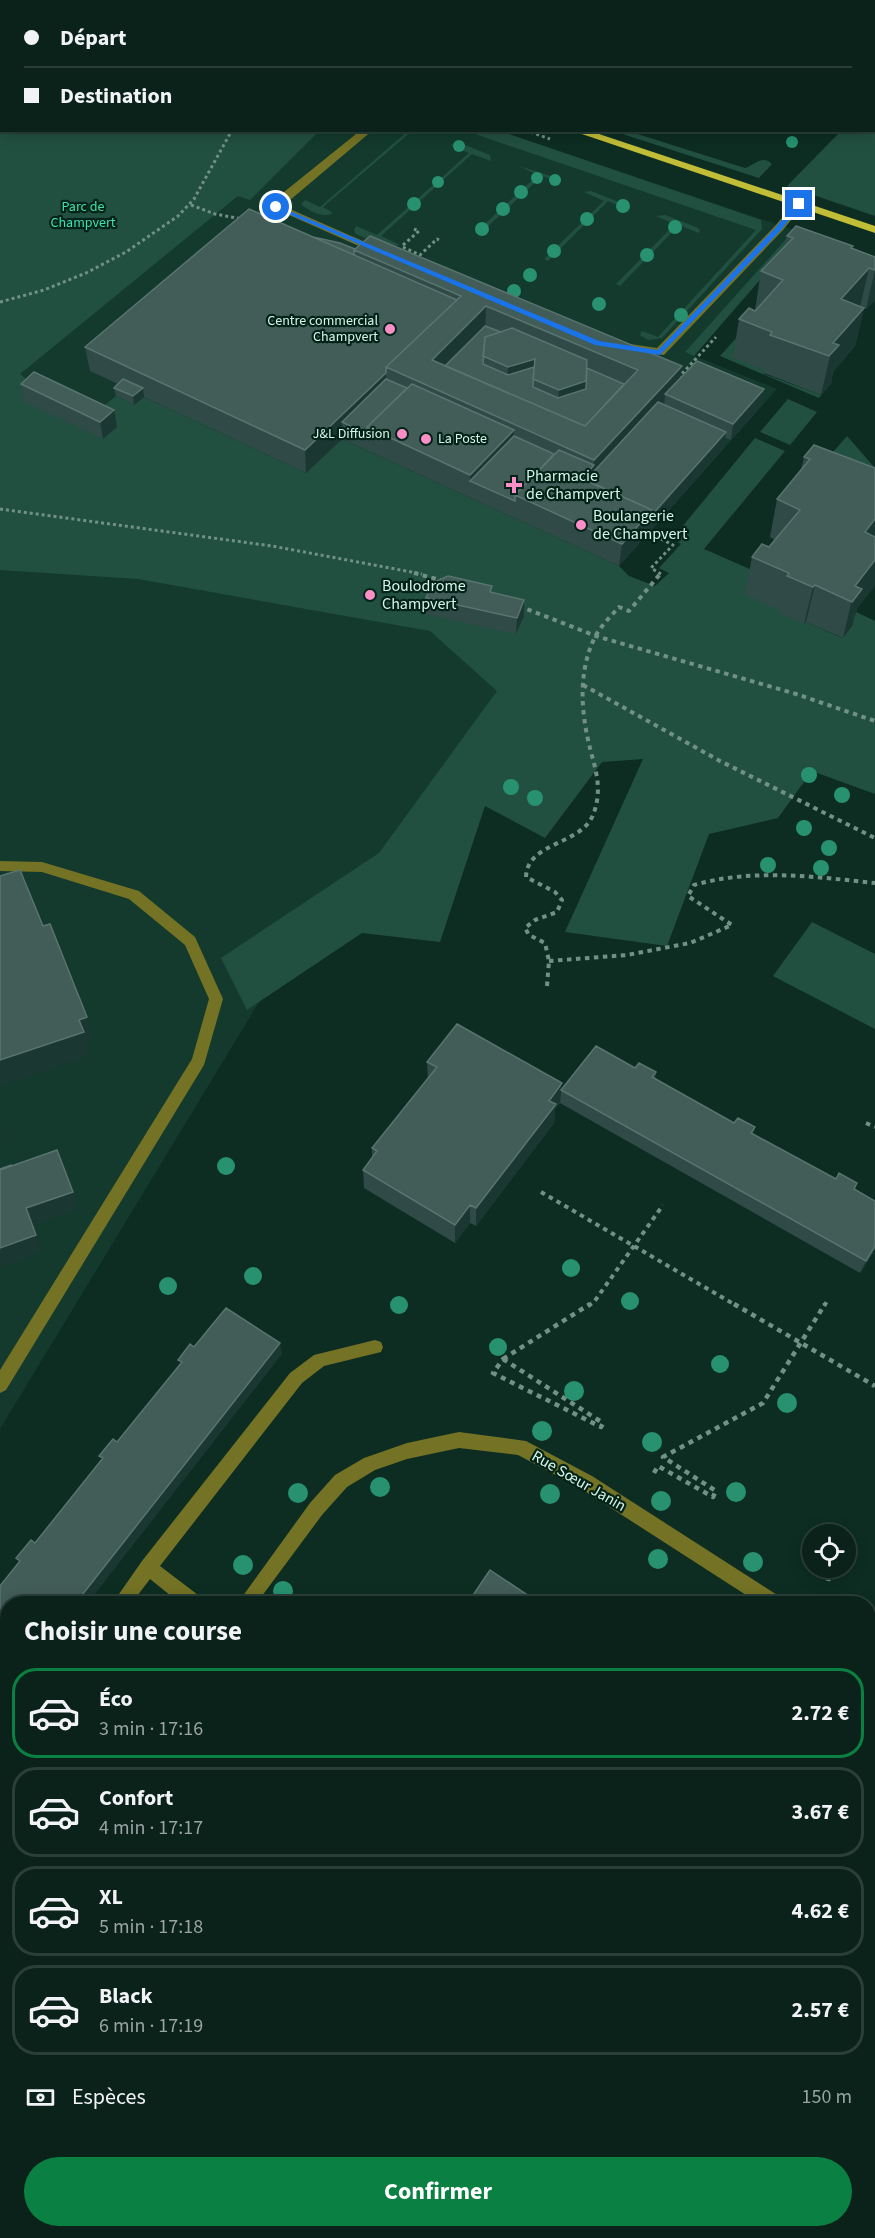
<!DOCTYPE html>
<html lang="fr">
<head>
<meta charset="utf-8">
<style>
  body { margin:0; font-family:"Source Sans 3",sans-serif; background:#132a23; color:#f1f3f6; height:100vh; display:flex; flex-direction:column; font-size:22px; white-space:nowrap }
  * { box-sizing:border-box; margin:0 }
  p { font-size:20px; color:#99a4a2 }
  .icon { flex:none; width:33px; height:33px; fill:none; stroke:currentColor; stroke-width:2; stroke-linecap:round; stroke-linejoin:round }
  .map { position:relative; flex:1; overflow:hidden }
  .sheet { position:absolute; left:0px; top:1596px; width:876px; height:642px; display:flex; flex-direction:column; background:#0a221a; border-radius:24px 24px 0 0; box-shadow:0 3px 15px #0003,0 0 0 2px #2a3f39 }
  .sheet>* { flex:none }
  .hud { position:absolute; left:0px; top:0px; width:876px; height:132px; box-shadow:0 3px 15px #0003,0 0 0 2px #2a3f39; display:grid; align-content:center; height:132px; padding:0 24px; background:#0a221a }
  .controls { position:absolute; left:802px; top:1524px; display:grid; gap:12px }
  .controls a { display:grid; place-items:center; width:54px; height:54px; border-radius:50%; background:#0a221a; box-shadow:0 3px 15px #0003,0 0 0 2px #2a3f39; font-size:30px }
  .end { position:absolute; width:27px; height:27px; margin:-14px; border:8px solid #1a73e8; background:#fff; box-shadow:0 0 0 3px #fff }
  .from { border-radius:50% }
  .hud b { display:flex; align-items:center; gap:21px; height:57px; font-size:22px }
  .hud b+b { border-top:2px solid #2a3f39 }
  .hud i { width:15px; height:15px; background:#f1f3f6 }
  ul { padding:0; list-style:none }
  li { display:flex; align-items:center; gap:18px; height:90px; margin:0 12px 9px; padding:0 12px; border:3px solid #2a3f39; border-radius:24px }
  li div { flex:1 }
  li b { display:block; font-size:22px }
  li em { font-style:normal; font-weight:700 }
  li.on { border-color:#0b8043 }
  li>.icon { width:54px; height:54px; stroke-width:1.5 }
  h2 { padding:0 24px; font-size:27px; line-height:72px }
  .pay { display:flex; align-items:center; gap:15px; height:66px; padding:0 24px; font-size:22px }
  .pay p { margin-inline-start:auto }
  .cta { display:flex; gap:12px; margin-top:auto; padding:12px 24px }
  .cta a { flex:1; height:69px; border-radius:36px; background:#0b8043; color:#fff; font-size:24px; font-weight:700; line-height:69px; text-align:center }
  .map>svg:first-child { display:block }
</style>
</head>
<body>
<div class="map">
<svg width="875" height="2238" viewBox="0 0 875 2238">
  <rect width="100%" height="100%" fill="#0d2d22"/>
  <!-- built -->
  <path fill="#133a2d" d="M 306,131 L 500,131 L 794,230 L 685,352 L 777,389 L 619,566 L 343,439 L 306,473 L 145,397 L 134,405 L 93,415 L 38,389 L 19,374 L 238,196 Z
    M 0,525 L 542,643 L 310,968 L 284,961 L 0,1429 Z
    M 875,2169 L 875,2238 L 841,2238 L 845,2231 L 868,2230 L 869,2182 Z"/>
  <!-- green -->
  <path fill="#225040" d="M 257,0 L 571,0 L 260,2 Z
    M 619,0 L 875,0 L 875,216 L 787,186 L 841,131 L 874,130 L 874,2 Z
    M 0,22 L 2,130 L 319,131 L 250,200 L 238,196 L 20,374 L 38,389 L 93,415 L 116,396 L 134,405 L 144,397 L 306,473 L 342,439 L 619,566 L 629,576 L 655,586 L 669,573 L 659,568 L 681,544 L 673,538 L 755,438 L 785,451 L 704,549 L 768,577 L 806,622 L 842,638 L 852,626 L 854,611 L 875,621 L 875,794 L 812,771 L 778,818 L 709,834 L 667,946 L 565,932 L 643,759 L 602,762 L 545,838 L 485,806 L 440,942 L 362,933 L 247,1010 L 221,958 L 379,853 L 497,691 L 430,631 L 138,579 L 0,570 Z
    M 408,131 L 412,131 L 323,207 L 333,213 C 323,219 309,211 301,204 L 305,200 L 320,207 Z
    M 466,131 L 500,131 L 761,220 L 762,229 L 662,338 L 648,340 L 640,335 L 642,331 L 658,337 L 756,230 Z
    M 613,131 L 628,131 L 745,168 C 754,165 763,154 772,164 L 759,178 Z
    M 460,143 L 490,155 L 491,161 L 472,154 L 381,236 L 400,245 L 386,247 L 356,234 L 354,230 L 356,226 L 377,235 L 469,153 L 450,145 Z
    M 519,166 L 560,179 L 561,183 L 542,176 L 482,232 L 478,230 L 538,175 Z
    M 591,191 L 626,205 L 626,208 L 608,201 L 548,261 L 544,259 L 604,201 L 584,192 Z
    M 665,215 L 696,227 L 700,230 L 699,233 L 679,225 L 620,286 L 616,284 L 675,224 L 656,216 Z
    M 794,230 L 799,235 L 694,356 L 685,352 Z
    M 756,316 L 766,371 L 764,374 L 821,395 L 819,398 L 720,356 Z
    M 788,399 L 817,412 L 790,445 L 760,432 Z
    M 847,436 L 875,468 L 875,513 L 806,483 Z
    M 812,922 L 875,954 L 875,1029 L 773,976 Z
    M 584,2231 L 728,2231 L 724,2238 L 594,2238 Z"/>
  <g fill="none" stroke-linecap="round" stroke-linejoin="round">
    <!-- path-far2 -->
    <path stroke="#729185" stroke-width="3" stroke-dasharray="3 3" stroke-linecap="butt" d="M 118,0 L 122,2
      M 185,0 L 188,2
      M 512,0 L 515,2
      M 525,130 L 550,139
      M 191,205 L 215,214 L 242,219
      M 403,245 L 419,231 L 414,229
      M 403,247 L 420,255 L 437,239 L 439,240
      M 0,302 L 44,290 L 86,273 L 126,252 L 178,216 L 194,199 L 232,130
      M 678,378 L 716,337
      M 0,509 L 272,546 L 422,574
      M 661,574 L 651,568 L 673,545 L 661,539"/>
    <!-- path-far1 -->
    <path stroke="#729185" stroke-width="4" stroke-dasharray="4.5 4.5" stroke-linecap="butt" d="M 414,573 L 444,581
      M 519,606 L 596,636 L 796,694 L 875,721
      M 583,685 L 720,761 L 875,838
      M 549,961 L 627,955 L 690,943 L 732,925 L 688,896 L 694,885 C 753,868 816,877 875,883
      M 547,986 L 549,961 L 545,943 L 529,935 L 525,928 L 535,920 L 557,912 L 562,900 L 555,892 L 526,877 C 527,842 581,845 593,815 C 602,792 597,774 591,752 C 581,715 577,671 596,635 C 602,625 611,616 619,607 L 629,611 L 661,573
      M 866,1123 L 875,1127
      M 541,1192 L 737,1306
      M 588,1306 L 594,1302 L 663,1205
      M 824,1306 L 828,1300"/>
    <!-- path -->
    <path stroke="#729185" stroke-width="4.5" stroke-dasharray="5 5" stroke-linecap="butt" d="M 734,1304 L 875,1386
      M 503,1359 L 603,1423 L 601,1427 L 493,1373 Z
      M 503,1359 L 590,1304
      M 654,1473 L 658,1466 L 713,1497 L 716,1491 L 663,1457 L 763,1403 L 825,1304
      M 828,1581 L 831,1568
      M 0,2071 L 8,2068
      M 868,2147 L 875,2134
      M 503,2238 L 505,2230
      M 823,2238 L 827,2230"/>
    <!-- minor -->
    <path fill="#747224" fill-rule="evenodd" d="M 0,0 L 7,0 L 0,4 Z
      M 19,0 L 32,0 L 18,2 Z
      M 361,130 L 373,130 L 283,206 L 381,249 L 382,251 L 377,254 L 271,207 L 284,192 Z
      M 799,201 L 804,204 L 783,230 L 664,355 L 619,350 L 619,344 L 623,343 L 657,348 L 775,226 L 795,202 Z
      M 0,861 L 42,862 L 139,891 L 195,937 L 223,999 L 204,1065 L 6,1390 L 0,1393 L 0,1370 L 192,1059 L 209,999 L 185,945 L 129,899 L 42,872 L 0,871 Z
      M 375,1340 L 381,1342 L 383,1347 L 381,1352 L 324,1366 L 302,1383 L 160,1566 L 202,1598 L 204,1604 L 181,1604 L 150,1579 L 131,1604 L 112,1604 L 142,1561 L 290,1373 L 314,1355 Z
      M 459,1432 L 526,1441 L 592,1476 L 782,1598 L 784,1604 L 760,1604 L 580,1488 L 518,1455 L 459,1448 L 407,1459 L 375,1470 L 347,1487 L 322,1515 L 256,1604 L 237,1604 L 310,1503 L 335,1475 L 364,1458 L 407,1443 Z
      M 868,1654 L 875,1657 L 875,1676 L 868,1673 Z
      M 8,1738 L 8,1762 L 0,1766 L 0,1743 Z
      M 8,1909 L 8,1934 L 0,1937 L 0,1913 Z
      M 0,2141 L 8,2144 L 8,2165 L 0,2162 Z
      M 50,2230 L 70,2230 L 67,2238 L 47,2238 Z
      M 146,2230 L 180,2230 L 184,2238 L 151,2238 Z"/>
    <!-- major -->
    <path fill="#c1bd37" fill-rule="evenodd" d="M 223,0 L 235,0 L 236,2 L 224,2 Z
      M 570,130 L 587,130 L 875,226 L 875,233 Z"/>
  </g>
  <!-- trees -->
  <g fill="#279170">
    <circle cx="792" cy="142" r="6"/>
    <circle cx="459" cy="146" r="6"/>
    <circle cx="537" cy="178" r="6"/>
    <circle cx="555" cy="180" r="6"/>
    <circle cx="438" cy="182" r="6"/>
    <circle cx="521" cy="192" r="7"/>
    <circle cx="414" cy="204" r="7"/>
    <circle cx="623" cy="206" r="7"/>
    <circle cx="503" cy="209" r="7"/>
    <circle cx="587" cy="219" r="7"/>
    <circle cx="675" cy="227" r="7"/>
    <circle cx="482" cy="229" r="7"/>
    <circle cx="554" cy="251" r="7"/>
    <circle cx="647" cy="255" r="7"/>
    <circle cx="530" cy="275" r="7"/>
    <circle cx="514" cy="291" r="7"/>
    <circle cx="599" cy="304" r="7"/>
    <circle cx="681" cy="315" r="7"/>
    <circle cx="809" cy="775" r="8"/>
    <circle cx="511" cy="787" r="8"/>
    <circle cx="842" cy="795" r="8"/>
    <circle cx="535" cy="798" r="8"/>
    <circle cx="804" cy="828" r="8"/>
    <circle cx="829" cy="848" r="8"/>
    <circle cx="768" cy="865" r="8"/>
    <circle cx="821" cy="868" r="8"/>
    <circle cx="226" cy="1166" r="9"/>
    <circle cx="571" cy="1268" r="9"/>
    <circle cx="253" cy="1276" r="9"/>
    <circle cx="168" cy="1286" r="9"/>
    <circle cx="630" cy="1301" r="9"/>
    <circle cx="399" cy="1305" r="9"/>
    <circle cx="498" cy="1347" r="9"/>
    <circle cx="720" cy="1364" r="9"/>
    <circle cx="574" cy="1391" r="10"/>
    <circle cx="787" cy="1403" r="10"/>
    <circle cx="542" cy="1431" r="10"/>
    <circle cx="652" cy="1442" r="10"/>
    <circle cx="380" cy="1487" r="10"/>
    <circle cx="736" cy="1492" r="10"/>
    <circle cx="298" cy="1493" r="10"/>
    <circle cx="550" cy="1494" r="10"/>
    <circle cx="661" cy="1501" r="10"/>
    <circle cx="658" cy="1559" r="10"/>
    <circle cx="753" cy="1562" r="10"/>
    <circle cx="243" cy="1565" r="10"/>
    <circle cx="283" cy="1591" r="10"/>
  </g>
  <!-- wall -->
  <path fill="#304a47" d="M 787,236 L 853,246 L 852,248 L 875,257 L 875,300 L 866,309 L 864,308 L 855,346 L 833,372 L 831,384 L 821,395 L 764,373 L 764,370 L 733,357 L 739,319 L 755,310 L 761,271 L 785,246 Z
    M 313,237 L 355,249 L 682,366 L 680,379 L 764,389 L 761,406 L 731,440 L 725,438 L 724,448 L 619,566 L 342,439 L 306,473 L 144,397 L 134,405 L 116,396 L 114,388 L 118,384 L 90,371 L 85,347 Z
    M 21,384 L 117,427 L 103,439 L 24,401 Z
    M 814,445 L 857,609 L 852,626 L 843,638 L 806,622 L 804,624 L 779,613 L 780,610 L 745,594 L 752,557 L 769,547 L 775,540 L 770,537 L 777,499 L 801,470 L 804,457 Z
    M 492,586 L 492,592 L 524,616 L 516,634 L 426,614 L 426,598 Z
    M 427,1062 L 562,1090 L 635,1068 L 656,1072 L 655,1079 L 734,1123 L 755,1127 L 753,1134 L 836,1179 L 857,1183 L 855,1189 L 875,1250 L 860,1273 L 560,1103 L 555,1109 L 554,1123 L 476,1226 L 470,1223 L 455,1243 L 364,1188 L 363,1170 L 372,1157 L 372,1148 L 428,1079 Z
    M 868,1735 L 875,1739 L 875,1841 L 868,1836 Z"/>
  <!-- shaded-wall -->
  <path fill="#1b3731" d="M 869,268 L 860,307 L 841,299 Z
    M 875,270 L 875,300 L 866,309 Z
    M 486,306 L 485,334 L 438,382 L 432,360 Z
    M 864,308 L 855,346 L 833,372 L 831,384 L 821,395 L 833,343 Z
    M 535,359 L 533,379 L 507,384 L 508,367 Z
    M 682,366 L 678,395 L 665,394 L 664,411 L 581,485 L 582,479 L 594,465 L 594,460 Z
    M 386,373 L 387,396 L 342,422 L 342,439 L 306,473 L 305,450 Z
    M 586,381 L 585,398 L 558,406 L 559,390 Z
    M 143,388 L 144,397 L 134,405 L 133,396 Z
    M 764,389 L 761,406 L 731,440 L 733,424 Z
    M 114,410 L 117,427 L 103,439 L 100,422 Z
    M 514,430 L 513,453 L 470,481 L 470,498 L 470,475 Z
    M 726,432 L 724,448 L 619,566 L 622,544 L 652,510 Z
    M 875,519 L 875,545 L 865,532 Z
    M 875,560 L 875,586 L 857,609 L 852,626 L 843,638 L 855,586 Z
    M 815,585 L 806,622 L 804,624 L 813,587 Z
    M 524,600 L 524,616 L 516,634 L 517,618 Z
    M 87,1017 L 94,1040 L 87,1043 L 91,1055 L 0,1086 L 0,1060 L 79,1020 Z
    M 562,1083 L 560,1103 L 555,1109 L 554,1123 L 476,1226 L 476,1208 L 549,1101 Z
    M 0,1130 L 3,1138 L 0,1139 Z
    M 73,1192 L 79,1209 L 33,1226 L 42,1252 L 0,1268 L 0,1248 L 26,1208 Z
    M 470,1205 L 470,1223 L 455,1243 L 455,1225 Z
    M 875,1246 L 875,1250 L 860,1273 L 866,1261 Z
    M 280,1343 L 282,1354 L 87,1604 L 75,1604 Z
    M 8,1690 L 8,1705 L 0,1715 L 0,1699 Z"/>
  <!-- building -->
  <path fill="#425c58" stroke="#59746f" stroke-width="1.5" fill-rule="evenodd" d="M 249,209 L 457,300 L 386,367 L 386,373 L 305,450 L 85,347 Z
    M 796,226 L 853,246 L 851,248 L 875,257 L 875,270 L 869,268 L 841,299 L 864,308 L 833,343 L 839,345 L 829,356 L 770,335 L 772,332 L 739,319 L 749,308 L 755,311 L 783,280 L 761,271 L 793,238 L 787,236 Z
    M 370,236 L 682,366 L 594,460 L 386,367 L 461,296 L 354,250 ZM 486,306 L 512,317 L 638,370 L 585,426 L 432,360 Z
    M 313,237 L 340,243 L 355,249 L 354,250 L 354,255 Z
    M 485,326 L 501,332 L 485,337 L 483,364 L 508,375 L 534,367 L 533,387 L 558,398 L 586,389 L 587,368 L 624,384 L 585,426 L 445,366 Z
    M 512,328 L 587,360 L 586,381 L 559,390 L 533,379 L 535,359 L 508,367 L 483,356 L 485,337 Z
    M 697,361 L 764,389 L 733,424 L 665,394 Z
    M 34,372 L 114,410 L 100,422 L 21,384 Z
    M 123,379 L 143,388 L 133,396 L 114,388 Z
    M 386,379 L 407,388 L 367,427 L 367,434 L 342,422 Z
    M 412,384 L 514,430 L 470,475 L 367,427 Z
    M 658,402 L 726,432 L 651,516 L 652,510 L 586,480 Z
    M 514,436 L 554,454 L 515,495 L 515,501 L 470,481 Z
    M 814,445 L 875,468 L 875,519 L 865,532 L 875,537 L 875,560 L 855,586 L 862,589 L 852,602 L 815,585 L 813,587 L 787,576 L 789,573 L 752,557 L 762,544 L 769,547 L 800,510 L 777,499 L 810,459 L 804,457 Z
    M 559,450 L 594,465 L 582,479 L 652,510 L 622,544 L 515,495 Z
    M 448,576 L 492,586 L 490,592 L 524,600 L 517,618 L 426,598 L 432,583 Z
    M 20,870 L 43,926 L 50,924 L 87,1017 L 79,1020 L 84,1032 L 0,1060 L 0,876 Z
    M 457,1024 L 562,1083 L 549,1101 L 556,1104 L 476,1208 L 470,1205 L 455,1225 L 363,1170 L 377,1151 L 372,1148 L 437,1067 L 427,1062 Z
    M 596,1046 L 635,1068 L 639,1063 L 656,1072 L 652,1077 L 734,1123 L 738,1118 L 755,1127 L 751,1133 L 836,1179 L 839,1173 L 857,1183 L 854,1189 L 875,1201 L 875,1246 L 866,1261 L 561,1090 Z
    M 57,1150 L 73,1192 L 26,1208 L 36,1235 L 0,1248 L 0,1170 Z
    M 11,1165 L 12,1166 L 0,1170 L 0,1169 Z
    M 226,1308 L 280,1343 L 75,1604 L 8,1604 L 8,1690 L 0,1699 L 0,1586 L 20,1561 L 16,1558 L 31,1540 L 35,1543 L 103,1458 L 99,1456 L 113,1439 L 117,1442 L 182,1362 L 178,1360 L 190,1344 L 194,1347 Z
    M 490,1570 L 541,1604 L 467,1604 Z
    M 652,1596 L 664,1604 L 648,1604 Z
    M 868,1735 L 875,1739 L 875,1830 L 868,1826 Z"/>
  <!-- route -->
  <path fill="#1a73e8" d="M 796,202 L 802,204 L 781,230 L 660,355 L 595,345 L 272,207 L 278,206 L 599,341 L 658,350 L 776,227 Z"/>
  <!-- markers -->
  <g fill="#fa8fc8" stroke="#032319" stroke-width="2">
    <circle cx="390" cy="329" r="6"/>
    <circle cx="402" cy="434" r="6"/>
    <circle cx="426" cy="439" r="6"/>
    <path d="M511 476h6v6h6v6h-6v6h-6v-6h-6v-6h6z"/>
    <circle cx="581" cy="525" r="6"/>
    <circle cx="370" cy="595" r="6"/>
  </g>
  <g text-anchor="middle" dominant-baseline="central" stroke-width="4.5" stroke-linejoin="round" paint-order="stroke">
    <!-- far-park labels -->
    <g font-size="14" fill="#3de2b0" stroke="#032319">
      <text x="83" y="207">Parc de<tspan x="83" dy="16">Champvert</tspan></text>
    </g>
    <!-- far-poi labels -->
    <g font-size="14" fill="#d6f4e7" stroke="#032319" text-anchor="end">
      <text x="378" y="321">Centre commercial<tspan x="378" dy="16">Champvert</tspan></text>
      <text x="390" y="434">J&amp;L Diffusion</text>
      <text x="438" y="439" text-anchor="start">La Poste</text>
    </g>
    <!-- poi labels -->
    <g font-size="16" fill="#d6f4e7" stroke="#032319" text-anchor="start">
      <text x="526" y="476">Pharmacie<tspan x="526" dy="18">de Champvert</tspan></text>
      <text x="593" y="516">Boulangerie<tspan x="593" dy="18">de Champvert</tspan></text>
      <text x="382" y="586">Boulodrome<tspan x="382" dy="18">Champvert</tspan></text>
    </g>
    <!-- street labels -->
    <g font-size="16" fill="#d6f4e7" stroke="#032319">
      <text transform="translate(579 1481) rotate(30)">Rue Sœur Janin</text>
    </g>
  </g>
</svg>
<div class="controls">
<a><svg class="icon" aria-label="locate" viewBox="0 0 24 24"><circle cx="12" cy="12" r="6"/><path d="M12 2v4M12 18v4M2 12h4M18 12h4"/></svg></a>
</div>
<i class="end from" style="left:276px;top:207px"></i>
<i class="end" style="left:799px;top:204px"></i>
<div class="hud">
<b><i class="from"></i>Départ</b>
<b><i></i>Destination</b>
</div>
<section class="sheet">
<h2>Choisir une course</h2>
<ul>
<li class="on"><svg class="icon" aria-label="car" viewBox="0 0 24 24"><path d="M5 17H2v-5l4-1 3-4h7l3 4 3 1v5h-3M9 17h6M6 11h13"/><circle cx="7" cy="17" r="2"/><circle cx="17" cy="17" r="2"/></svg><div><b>Éco</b><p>3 min · 17:16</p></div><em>2.72 €</em></li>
<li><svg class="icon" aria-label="car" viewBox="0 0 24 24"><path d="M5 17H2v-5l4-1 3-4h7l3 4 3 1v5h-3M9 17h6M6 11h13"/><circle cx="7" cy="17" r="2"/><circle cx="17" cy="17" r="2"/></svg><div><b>Confort</b><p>4 min · 17:17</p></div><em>3.67 €</em></li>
<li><svg class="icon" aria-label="car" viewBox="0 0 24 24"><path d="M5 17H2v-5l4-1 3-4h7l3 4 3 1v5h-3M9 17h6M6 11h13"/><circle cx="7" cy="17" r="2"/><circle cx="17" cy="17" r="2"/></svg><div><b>XL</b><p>5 min · 17:18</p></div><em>4.62 €</em></li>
<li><svg class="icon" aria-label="car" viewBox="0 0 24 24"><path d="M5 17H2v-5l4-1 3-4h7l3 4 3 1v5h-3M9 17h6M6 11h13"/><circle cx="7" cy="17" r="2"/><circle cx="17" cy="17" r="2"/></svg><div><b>Black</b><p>6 min · 17:19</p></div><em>2.57 €</em></li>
</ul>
<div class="pay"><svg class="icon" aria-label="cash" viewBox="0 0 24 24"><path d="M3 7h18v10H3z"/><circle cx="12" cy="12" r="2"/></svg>Espèces<p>150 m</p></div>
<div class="cta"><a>Confirmer</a></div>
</section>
</div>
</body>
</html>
